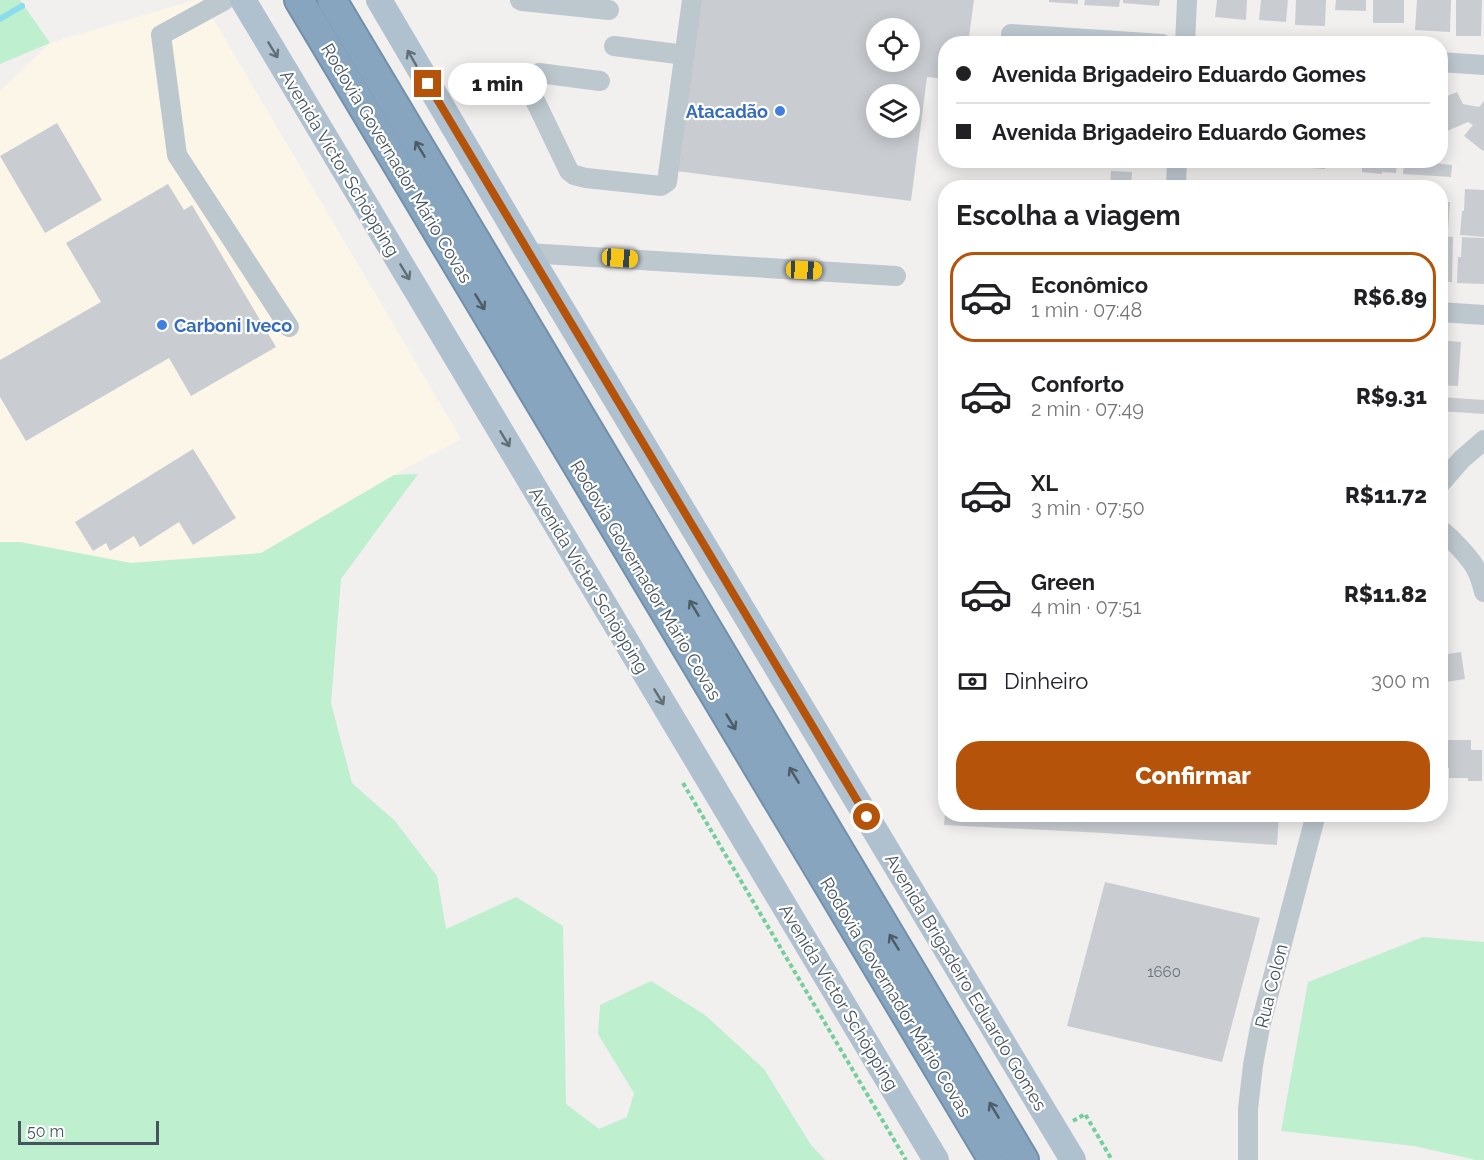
<!DOCTYPE html>
<html lang="pt">
<head>
<meta charset="utf-8">
<style>
  body { margin:0; font-family:Raleway,sans-serif; background:#f2f2f2; color:#202124; height:100vh; display:flex; flex-direction:column; font-size:22px; white-space:nowrap }
  * { box-sizing:border-box; margin:0 }
  p { font-size:20px; color:#757577 }
  .icon { flex:none; width:33px; height:33px; fill:none; stroke:currentColor; stroke-width:2; stroke-linecap:round; stroke-linejoin:round }
  .map { position:relative; flex:1; overflow:hidden }
  .sheet { position:absolute; left:938px; top:180px; width:510px; height:642px; display:flex; flex-direction:column; background:#fff; border-radius:24px; box-shadow:0 3px 15px #0003 }
  .sheet>* { flex:none }
  .guide { position:absolute; left:938px; top:36px; width:510px; height:132px; border-radius:24px; box-shadow:0 3px 15px #0003; display:grid; align-content:center; height:132px; padding:0 18px; background:#fff }
  .buttons { position:absolute; left:866px; top:18px; display:grid; gap:12px }
  .buttons a { display:grid; place-items:center; width:54px; height:54px; border-radius:50%; background:#fff; box-shadow:0 3px 15px #0003; font-size:30px }
  .scale { position:absolute; left:18px; bottom:15px; width:141px; box-sizing:border-box; padding-left:6px; border:3px solid #47545d; border-top:0; font-size:16px; line-height:21px; white-space:nowrap; color:#47545d; -webkit-text-stroke:4px #fff; paint-order:stroke }
  .end { position:absolute; width:27px; height:27px; margin:-14px; border:8px solid #b45309; background:#fff; box-shadow:0 0 0 3px #fff }
  .from { border-radius:50% }
  .bubble { position:absolute; height:42px; border-radius:21px; background:#fff; box-shadow:0 3px 15px #0003; font-size:20px; font-weight:800; line-height:42px; text-align:center }
  .car { position:absolute; width:18px; height:36px; margin:-18px -9px; border-radius:8px; box-shadow:0 0 4px 2px #0007; background:linear-gradient(#f5c518 24%,#345 0 40%,#f5c518 0 76%,#345 0 86%,#f5c518 0) }
  .guide b { display:flex; align-items:center; gap:21px; height:57px; font-size:22px }
  .guide b+b { border-top:2px solid #e0e0e0 }
  .guide i { width:15px; height:15px; background:#202124 }
  ul { padding:0; list-style:none }
  li { display:flex; align-items:center; gap:18px; height:90px; margin:0 12px 9px; padding:0 6px; border:3px solid transparent; border-radius:24px }
  li div { flex:1 }
  li b { display:block; font-size:22px }
  li em { font-style:normal; font-weight:800 }
  li.current { border-color:#b45309 }
  li>.icon { width:54px; height:54px; stroke-width:1.5 }
  h2 { padding:0 18px; font-size:27px; line-height:72px }
  .pay { display:flex; align-items:center; gap:15px; height:66px; padding:0 18px; font-size:22px }
  .pay p { margin-inline-start:auto }
  .button { display:flex; gap:12px; margin-top:auto; padding:12px 18px }
  .button a { flex:1; height:69px; border-radius:24px; background:#b45309; color:#fff; font-size:24px; font-weight:800; line-height:69px; text-align:center }
  .map>svg:first-child { display:block }
</style>
</head>
<body>
<div class="map">
<svg width="1484" height="1160" viewBox="0 0 1484 1160">
  <rect width="100%" height="100%" fill="#f2efef"/>
  <!-- commercial -->
  <path fill="#fcf6e9" d="M 195,0 L 202,0 L 461,439 L 394,475 L 261,553 L 131,563 L 20,542 L 0,542 L 0,91 L 50,43 Z"/>
  <!-- green -->
  <path fill="#beefce" d="M 0,0 L 20,0 L 50,43 L 0,64 Z
    M 418,474 L 341,579 L 331,703 L 352,783 L 395,821 L 437,876 L 446,929 L 516,897 L 563,926 L 566,1104 L 599,1129 L 627,1117 L 634,1093 L 598,1034 L 600,1005 L 651,981 L 705,1015 L 764,1069 L 811,1145 L 825,1160 L 0,1160 L 0,542 L 20,542 L 131,563 L 261,553 L 394,475 Z
    M 1423,937 L 1484,942 L 1484,1160 L 1476,1160 L 1414,1146 L 1281,1131 L 1308,982 Z"/>
  <g fill="none" stroke-linecap="round" stroke-linejoin="round">
    <!-- stream -->
    <path stroke="#8addec" stroke-width="6" d="M 0,19 L 22,6"/>
  </g>
  <!-- building -->
  <path fill="#c9cdd2" fill-rule="evenodd" d="M 699,0 L 974,0 L 968,44 L 945,44 L 945,79 L 927,77 L 911,201 L 676,171 ZM 876,28 L 909,28 L 909,62 L 876,62 ZM 876,94 L 909,94 L 909,128 L 876,128 Z
    M 1049,0 L 1078,0 L 1078,4 L 1049,2 Z
    M 1085,0 L 1120,0 L 1119,7 L 1084,5 Z
    M 1123,0 L 1160,0 L 1159,6 L 1123,3 Z
    M 1217,0 L 1247,0 L 1246,20 L 1215,17 Z
    M 1261,0 L 1288,0 L 1286,22 L 1259,20 Z
    M 1296,0 L 1326,0 L 1325,26 L 1295,25 Z
    M 1336,0 L 1366,0 L 1366,11 L 1335,10 Z
    M 1373,0 L 1404,0 L 1404,23 L 1373,23 Z
    M 1417,0 L 1451,0 L 1450,32 L 1415,30 Z
    M 1456,0 L 1482,0 L 1481,36 L 1456,36 Z
    M 1457,92 L 1463,104 L 1479,107 L 1484,101 L 1484,149 L 1483,151 L 1464,136 L 1473,125 L 1468,122 L 1440,134 L 1440,99 Z
    M 57,123 L 102,200 L 45,233 L 0,156 Z
    M 1211,160 L 1263,160 L 1263,167 L 1211,163 Z
    M 1297,160 L 1325,160 L 1325,169 L 1297,167 Z
    M 1361,160 L 1398,160 L 1396,173 L 1382,172 L 1382,174 L 1362,172 L 1362,167 L 1360,167 Z
    M 1404,160 L 1452,165 L 1451,177 L 1403,174 Z
    M 1111,171 L 1132,172 L 1131,188 L 1110,188 Z
    M 168,184 L 184,210 L 192,205 L 276,347 L 191,396 L 169,358 L 26,441 L 0,397 L 0,360 L 101,302 L 66,243 Z
    M 1465,189 L 1484,190 L 1484,237 L 1460,235 L 1462,211 L 1464,211 Z
    M 1440,202 L 1450,202 L 1448,231 L 1440,230 Z
    M 1440,236 L 1453,237 L 1452,282 L 1440,281 Z
    M 1462,237 L 1484,238 L 1484,284 L 1457,283 L 1458,257 L 1461,257 Z
    M 1440,340 L 1461,342 L 1458,386 L 1440,385 Z
    M 1440,397 L 1484,400 L 1484,414 L 1440,411 Z
    M 193,449 L 236,518 L 193,545 L 179,522 L 140,547 L 134,536 L 110,551 L 106,543 L 93,551 L 75,522 Z
    M 1461,652 L 1465,679 L 1440,683 L 1440,655 Z
    M 1440,740 L 1471,740 L 1471,750 L 1482,750 L 1482,781 L 1468,781 L 1468,778 L 1449,778 L 1449,768 L 1440,768 Z
    M 945,814 L 1279,814 L 1277,845 L 1104,833 L 944,825 Z
    M 1105,882 L 1260,918 L 1222,1062 L 1067,1026 Z"/>
  <g fill="none" stroke-linecap="round" stroke-linejoin="round">
    <!-- highway casing -->
    <g stroke="#7290aa" stroke-width="32">
      <path id="highway" d="M 299,0 L 993,1160
        M 332,0 L 1024,1160"/>
    </g>
    <!-- path -->
    <path stroke="#75ce9e" stroke-width="4" stroke-dasharray="4.5 3" stroke-linecap="butt" d="M 683,783 L 906,1160
      M 1073,1121 L 1085,1114 L 1112,1160"/>
    <!-- minor -->
    <path stroke="#bdc7ce" stroke-width="20" d="M 225,0 L 161,35 L 177,155 L 289,327
      M 520,0 L 522,1 L 609,10
      M 1011,34 L 1162,44
      M 1185,44 L 1187,0
      M 614,46 L 685,55
      M 1440,62 L 1484,65
      M 600,81 L 539,73 L 532,77 L 529,83 L 530,90 L 569,171 L 574,175 L 586,178 L 661,186 L 667,182 L 692,0
      M 1176,188 L 1177,160
      M 528,253 L 896,276
      M 1440,312 L 1484,315
      M 1440,484 L 1462,459 L 1484,440
      M 1440,530 C 1447,534 1452,540 1458,546 C 1473,562 1479,570 1484,592
      M 1248,1160 L 1248,1109 L 1253,1065 L 1260,1027 L 1316,814"/>
    <!-- major -->
    <path stroke="#afc0ce" stroke-width="26" d="M 243,0 L 936,1160
      M 379,0 L 528,253 L 1073,1160"/>
    <!-- highway -->
    <use href="#highway" stroke="#87a5be" stroke-width="28"/>
  </g>
  <!-- one-way arrows -->
  <defs><path id="oneway-shaft" d="M-6 0H5M1.5-3L5.5 0L1.5 3" fill="none" stroke-width="1.6" stroke-linecap="round" stroke-linejoin="round" transform="scale(1.5)"/></defs>
  <g stroke="#616f79">
    <use href="#oneway-shaft" transform="translate(273 50) rotate(59)"/>
    <use href="#oneway-shaft" transform="translate(412 58) rotate(-120)"/>
    <use href="#oneway-shaft" transform="translate(405 272) rotate(59)"/>
    <use href="#oneway-shaft" transform="translate(505 439) rotate(59)"/>
    <use href="#oneway-shaft" transform="translate(659 697) rotate(59)"/>
  </g>
  <g stroke="#4d5c67">
    <use href="#oneway-shaft" transform="translate(420 149) rotate(-121)"/>
    <use href="#oneway-shaft" transform="translate(480 302) rotate(59)"/>
    <use href="#oneway-shaft" transform="translate(694 608) rotate(-121)"/>
    <use href="#oneway-shaft" transform="translate(731 722) rotate(59)"/>
    <use href="#oneway-shaft" transform="translate(794 775) rotate(-121)"/>
    <use href="#oneway-shaft" transform="translate(894 942) rotate(-121)"/>
    <use href="#oneway-shaft" transform="translate(994 1110) rotate(-121)"/>
  </g>
  <g fill="none" stroke-linecap="round" stroke-linejoin="round">
    <!-- route -->
    <path stroke="#b45309" stroke-width="8" d="M 428,84 L 867,817"/>
  </g>
  <!-- markers -->
  <g fill="#3f7fe0" stroke="#fff" stroke-width="2">
    <circle cx="780" cy="111" r="6"/>
    <circle cx="162" cy="325" r="6"/>
  </g>
  <g text-anchor="middle" dominant-baseline="central" stroke-width="4.5" stroke-linejoin="round" paint-order="stroke">
    <!-- number labels -->
    <g font-size="15" fill="#68727a">
      <text x="1164" y="972">1660</text>
    </g>
    <!-- shop labels -->
    <g font-size="18" font-weight="bold" fill="#366cbe" stroke="#fff" text-anchor="end">
      <text x="768" y="111">Atacadão</text>
      <text x="174" y="325" text-anchor="start">Carboni Iveco</text>
    </g>
    <!-- street labels -->
    <g font-size="18" fill="#47545d" stroke="#fff">
      <text transform="translate(340 163) rotate(59)">Avenida Victor Schöpping</text>
      <text transform="translate(397 163) rotate(59)">Rodovia Governador Mário Covas</text>
      <text transform="translate(589 580) rotate(59)">Avenida Victor Schöpping</text>
      <text transform="translate(646 580) rotate(59)">Rodovia Governador Mário Covas</text>
      <text transform="translate(966 982) rotate(59)">Avenida Brigadeiro Eduardo Gomes</text>
      <text transform="translate(1271 986) rotate(-76)">Rua Colon</text>
      <text transform="translate(839 997) rotate(59)">Avenida Victor Schöpping</text>
      <text transform="translate(896 997) rotate(59)">Rodovia Governador Mário Covas</text>
    </g>
  </g>
</svg>
<div class="buttons">
<a><svg class="icon" aria-label="locate" viewBox="0 0 24 24"><circle cx="12" cy="12" r="6"/><path d="M12 2v4M12 18v4M2 12h4M18 12h4"/></svg></a>
<a><svg class="icon" aria-label="layers" viewBox="0 0 24 24"><path d="M12 4l9 5-9 5-9-5zM3 14l9 5 9-5"/></svg></a>
</div>
<div class="scale">50 m</div>
<i class="end from" style="left:867px;top:817px"></i>
<i class="end" style="left:428px;top:84px"></i>
<div class="bubble" style="left:448px;top:63px;width:99px">1 min</div>
<i class="car" style="left:620px;top:258px;rotate:94deg"></i>
<i class="car" style="left:804px;top:270px;rotate:93deg"></i>
<div class="guide">
<b><i class="from"></i>Avenida Brigadeiro Eduardo Gomes</b>
<b><i></i>Avenida Brigadeiro Eduardo Gomes</b>
</div>
<section class="sheet">
<h2>Escolha a viagem</h2>
<ul>
<li class="current"><svg class="icon" aria-label="car" viewBox="0 0 24 24"><path d="M5 17H2v-5l4-1 3-4h7l3 4 3 1v5h-3M9 17h6M6 11h13"/><circle cx="7" cy="17" r="2"/><circle cx="17" cy="17" r="2"/></svg><div><b>Econômico</b><p>1 min · 07:48</p></div><em>R$6.89</em></li>
<li><svg class="icon" aria-label="car" viewBox="0 0 24 24"><path d="M5 17H2v-5l4-1 3-4h7l3 4 3 1v5h-3M9 17h6M6 11h13"/><circle cx="7" cy="17" r="2"/><circle cx="17" cy="17" r="2"/></svg><div><b>Conforto</b><p>2 min · 07:49</p></div><em>R$9.31</em></li>
<li><svg class="icon" aria-label="car" viewBox="0 0 24 24"><path d="M5 17H2v-5l4-1 3-4h7l3 4 3 1v5h-3M9 17h6M6 11h13"/><circle cx="7" cy="17" r="2"/><circle cx="17" cy="17" r="2"/></svg><div><b>XL</b><p>3 min · 07:50</p></div><em>R$11.72</em></li>
<li><svg class="icon" aria-label="car" viewBox="0 0 24 24"><path d="M5 17H2v-5l4-1 3-4h7l3 4 3 1v5h-3M9 17h6M6 11h13"/><circle cx="7" cy="17" r="2"/><circle cx="17" cy="17" r="2"/></svg><div><b>Green</b><p>4 min · 07:51</p></div><em>R$11.82</em></li>
</ul>
<div class="pay"><svg class="icon" aria-label="cash" viewBox="0 0 24 24"><path d="M3 7h18v10H3z"/><circle cx="12" cy="12" r="2"/></svg>Dinheiro<p>300 m</p></div>
<div class="button"><a>Confirmar</a></div>
</section>
</div>
</body>
</html>
